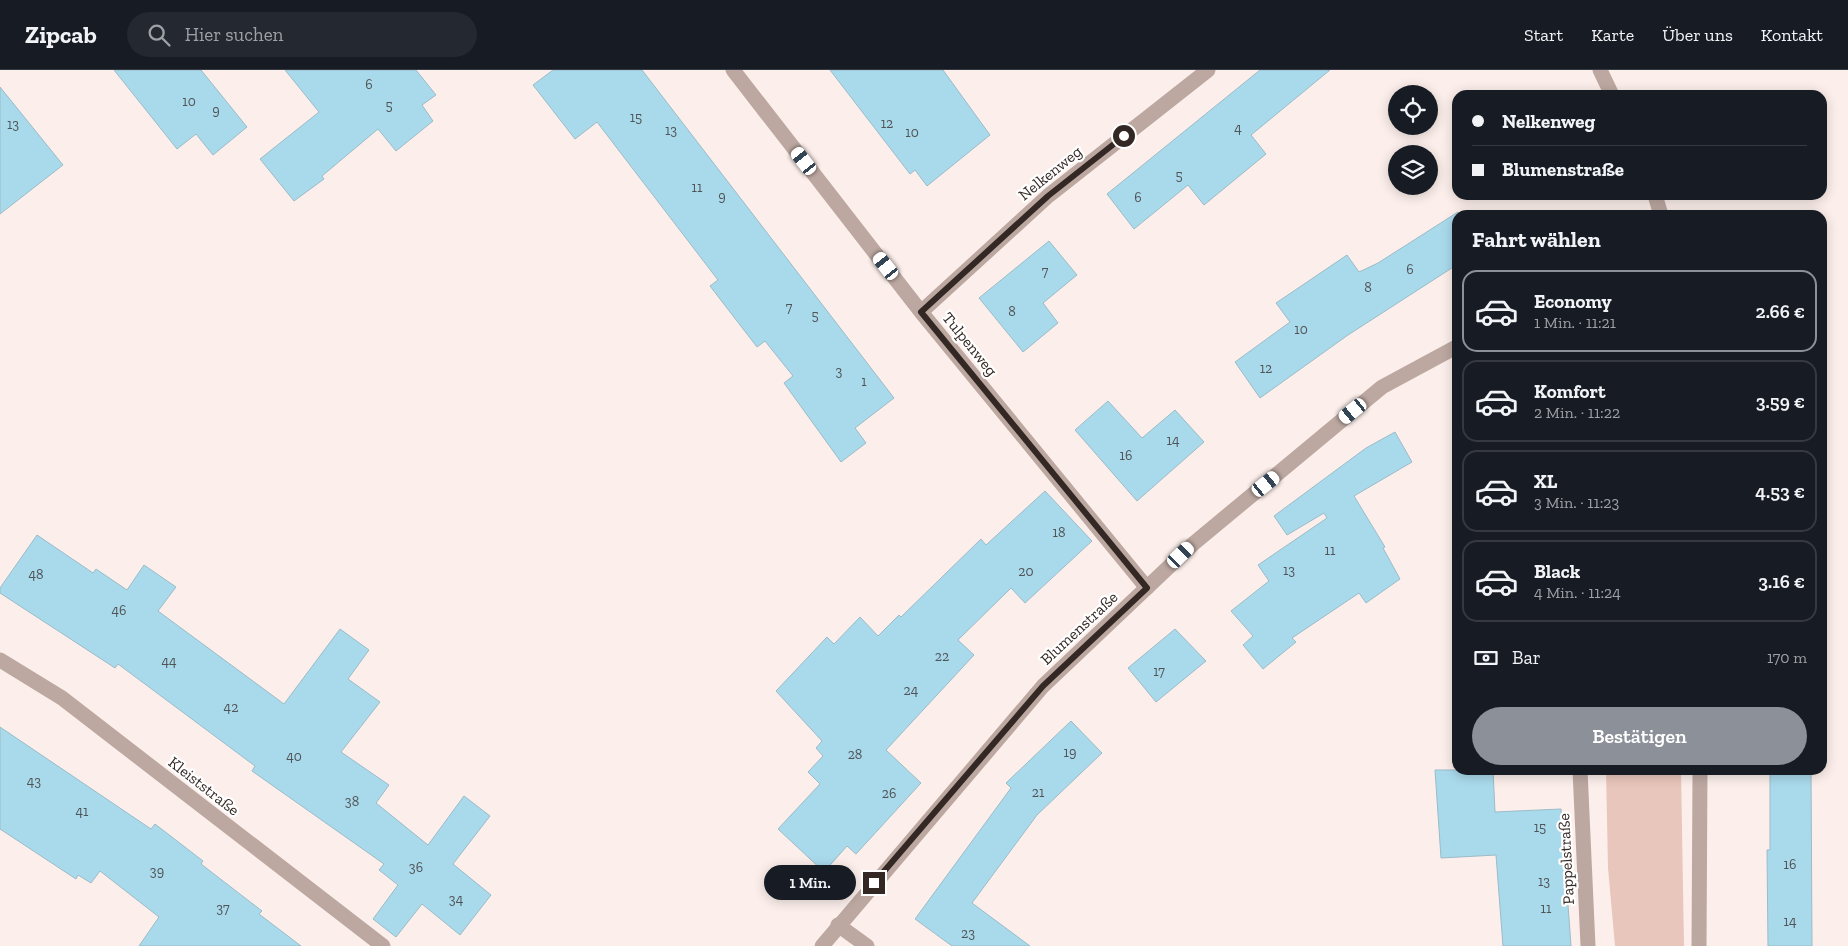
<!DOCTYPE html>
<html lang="de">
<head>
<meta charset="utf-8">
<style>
  body { margin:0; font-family:"Zilla Slab",serif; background:#242831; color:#f1f3f6; height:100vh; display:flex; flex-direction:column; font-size:19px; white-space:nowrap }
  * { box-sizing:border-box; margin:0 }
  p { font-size:16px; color:#9ea1a6 }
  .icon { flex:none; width:28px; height:28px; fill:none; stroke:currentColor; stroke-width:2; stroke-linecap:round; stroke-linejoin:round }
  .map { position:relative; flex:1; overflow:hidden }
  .drawer { position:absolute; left:1452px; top:140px; width:375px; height:565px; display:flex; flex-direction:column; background:#171b24; border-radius:15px; box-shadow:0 2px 12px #0003 }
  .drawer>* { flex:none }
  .banner { position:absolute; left:1452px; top:20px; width:375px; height:110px; border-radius:15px; box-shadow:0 2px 12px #0003; display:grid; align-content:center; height:110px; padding:0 20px; background:#171b24 }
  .controls { position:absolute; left:1388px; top:15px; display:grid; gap:10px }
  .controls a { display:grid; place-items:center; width:50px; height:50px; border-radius:50%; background:#171b24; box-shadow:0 2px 12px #0003; font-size:25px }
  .end { position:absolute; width:22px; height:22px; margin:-11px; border:6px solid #342824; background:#fff; box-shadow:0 0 0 2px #fff }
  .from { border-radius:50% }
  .bubble { position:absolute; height:35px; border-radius:18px; background:#171b24; box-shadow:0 2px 12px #0003; font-size:16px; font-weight:600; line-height:35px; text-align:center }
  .car { position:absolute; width:15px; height:30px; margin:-15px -8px; border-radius:6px; box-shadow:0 0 4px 1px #0007; background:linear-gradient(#fff 24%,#345 0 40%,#fff 0 76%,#345 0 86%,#fff 0) }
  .banner b { display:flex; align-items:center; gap:18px; height:48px; font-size:19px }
  .banner b+b { border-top:1px solid #363941 }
  .banner i { width:12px; height:12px; background:#f1f3f6 }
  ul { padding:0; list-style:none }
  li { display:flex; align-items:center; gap:15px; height:82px; margin:0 10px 8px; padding:0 10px; border:2px solid #363941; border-radius:15px }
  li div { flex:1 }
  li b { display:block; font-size:19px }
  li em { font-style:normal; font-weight:600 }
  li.active { border-color:#8c9099 }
  li>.icon { width:45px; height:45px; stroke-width:1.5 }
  h2 { padding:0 20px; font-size:22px; line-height:60px }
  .pay { display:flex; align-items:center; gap:12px; height:55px; padding:0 20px; font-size:19px }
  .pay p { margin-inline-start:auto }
  .action { display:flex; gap:10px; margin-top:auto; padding:10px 20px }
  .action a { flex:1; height:58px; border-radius:30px; background:#8c9099; color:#fff; font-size:20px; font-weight:600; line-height:58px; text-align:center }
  header { display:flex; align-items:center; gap:30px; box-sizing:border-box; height:70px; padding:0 25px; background:#171b24; border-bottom:1px solid #363941 }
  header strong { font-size:24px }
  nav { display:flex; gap:28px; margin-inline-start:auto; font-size:18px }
  .search { width:350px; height:45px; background:#242831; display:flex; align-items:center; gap:12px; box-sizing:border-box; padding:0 18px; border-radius:28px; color:#9ea1a6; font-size:19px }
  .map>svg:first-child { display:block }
</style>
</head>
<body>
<header>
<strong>Zipcab</strong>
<div class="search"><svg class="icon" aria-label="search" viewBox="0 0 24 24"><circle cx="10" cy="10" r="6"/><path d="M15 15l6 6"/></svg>Hier suchen</div>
<nav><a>Start</a><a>Karte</a><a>Über uns</a><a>Kontakt</a></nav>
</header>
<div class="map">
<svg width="1848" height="876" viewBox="0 0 1848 876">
  <rect width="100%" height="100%" fill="#fcefeb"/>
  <!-- green -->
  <path fill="#e9c6bb" d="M 1606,700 L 1681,700 L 1684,876 L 1615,876 L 1608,798 Z"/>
  <!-- building -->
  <path fill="#a9daec" stroke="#9bbbc7" d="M 114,0 L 201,0 L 247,57 L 213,85 L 196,64 L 177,79 Z
    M 285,0 L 416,0 L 436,25 L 422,35 L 433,51 L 396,81 L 378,59 L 322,106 L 324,109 L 294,131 L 260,89 L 319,42 Z
    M 553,0 L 642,0 L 894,328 L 855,358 L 866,373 L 841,392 L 784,313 L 793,306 L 765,271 L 757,277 L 710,216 L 718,210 L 597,52 L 575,69 L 533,15 Z
    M 830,0 L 943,0 L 990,65 L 927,116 L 915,100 L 910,104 Z
    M 1260,0 L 1330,0 L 1251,65 L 1266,84 L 1204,135 L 1188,115 L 1134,159 L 1107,124 Z
    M 0,17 L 63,95 L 0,144 Z
    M 1458,142 L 1458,194 L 1348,265 L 1260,328 L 1235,292 L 1290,252 L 1276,233 L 1347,185 L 1359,202 L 1378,193 Z
    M 1049,171 L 1077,205 L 1043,233 L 1058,253 L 1023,282 L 979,228 Z
    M 1108,331 L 1142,368 L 1175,340 L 1204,372 L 1137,431 L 1075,360 Z
    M 1395,362 L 1412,392 L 1354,426 L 1385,477 L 1383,478 L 1400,509 L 1366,533 L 1359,523 L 1292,568 L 1296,572 L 1263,599 L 1243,575 L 1253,566 L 1231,541 L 1269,511 L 1258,495 L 1327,448 L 1324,443 L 1287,465 L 1274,446 L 1366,378 Z
    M 1045,421 L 1092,471 L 1025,533 L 1011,518 L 958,570 L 974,585 L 886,680 L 921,713 L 856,784 L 847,776 L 824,802 L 778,759 L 820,714 L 808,702 L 823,686 L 816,678 L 822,671 L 776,621 L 827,567 L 834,574 L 860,547 L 878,566 L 899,545 L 901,547 L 981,469 L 986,475 Z
    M 37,465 L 93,503 L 96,499 L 127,520 L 144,495 L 176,517 L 158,541 L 284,634 L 340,559 L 369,580 L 348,609 L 380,632 L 341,682 L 389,715 L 376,733 L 428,775 L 464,726 L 490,746 L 453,794 L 491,825 L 460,865 L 422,834 L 396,867 L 373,849 L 398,815 L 379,800 L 384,794 L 252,701 L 255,696 L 118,594 L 115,598 L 0,523 L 0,518 Z
    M 1175,559 L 1206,591 L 1156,632 L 1128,598 Z
    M 1071,651 L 1102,683 L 1037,745 L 972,833 L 1030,876 L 952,876 L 915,849 L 1011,718 L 1006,713 Z
    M 0,657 L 151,759 L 155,754 L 203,791 L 201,794 L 262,841 L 259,844 L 301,876 L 139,876 L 159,847 L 100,801 L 91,813 L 78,805 L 76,809 L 0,759 Z
    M 1435,700 L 1493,700 L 1495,742 L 1561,739 L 1571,876 L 1503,876 L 1496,785 L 1441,788 Z
    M 1770,700 L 1811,700 L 1812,876 L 1768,876 L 1767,780 L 1770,780 Z"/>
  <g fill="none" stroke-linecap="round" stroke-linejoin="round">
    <!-- lane -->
    <path stroke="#bca8a1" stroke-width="15" d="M 1580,700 L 1588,876
      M 838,855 L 867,876"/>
    <!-- street -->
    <path stroke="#bca8a1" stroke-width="15" d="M 733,0 L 921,242 L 1147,518
      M 1600,0 L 1612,25
      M 1655,125 L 1661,145
      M 921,242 L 1048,126 L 1208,0
      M 0,590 L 62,628 L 383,876
      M 822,876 L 1043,616 L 1193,474 L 1382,317 L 1458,276
      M 1699,876 L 1700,700"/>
  </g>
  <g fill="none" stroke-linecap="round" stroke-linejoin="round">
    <!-- route -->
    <path stroke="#342824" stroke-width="6" d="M 874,813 L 1043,616 L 1147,518 L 921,242 L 1048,126 L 1124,66"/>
  </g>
  <g text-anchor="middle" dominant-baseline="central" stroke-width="4.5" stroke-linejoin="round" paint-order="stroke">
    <!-- number labels -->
    <g font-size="14" fill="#515456">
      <text x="369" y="14">6</text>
      <text x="189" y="31">10</text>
      <text x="389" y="35">5</text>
      <text x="216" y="40">9</text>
      <text x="636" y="47">15</text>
      <text x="887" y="53">12</text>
      <text x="13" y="54">13</text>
      <text x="1238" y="58">4</text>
      <text x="671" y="60">13</text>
      <text x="912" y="62">10</text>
      <text x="1179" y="105">5</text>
      <text x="697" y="117">11</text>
      <text x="722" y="126">9</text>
      <text x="1138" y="127">6</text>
      <text x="1410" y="199">6</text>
      <text x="1045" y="201">7</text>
      <text x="1368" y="217">8</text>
      <text x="789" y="237">7</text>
      <text x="1012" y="241">8</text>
      <text x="815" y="245">5</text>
      <text x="1301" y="259">10</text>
      <text x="1266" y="298">12</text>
      <text x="839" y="301">3</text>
      <text x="864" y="311">1</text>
      <text x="1173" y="370">14</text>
      <text x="1126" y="385">16</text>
      <text x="1059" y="462">18</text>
      <text x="1330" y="480">11</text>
      <text x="1289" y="500">13</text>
      <text x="1026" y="501">20</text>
      <text x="36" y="504">48</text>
      <text x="119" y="540">46</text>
      <text x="942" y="586">22</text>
      <text x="169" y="591">44</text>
      <text x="1159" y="601">17</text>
      <text x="911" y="620">24</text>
      <text x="231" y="637">42</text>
      <text x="1070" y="682">19</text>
      <text x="855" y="684">28</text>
      <text x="294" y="686">40</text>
      <text x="34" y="711">43</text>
      <text x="1038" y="722">21</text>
      <text x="889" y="723">26</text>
      <text x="352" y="731">38</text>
      <text x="82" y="741">41</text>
      <text x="1540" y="757">15</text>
      <text x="1790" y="794">16</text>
      <text x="416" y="797">36</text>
      <text x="157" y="801">39</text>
      <text x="1544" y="811">13</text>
      <text x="456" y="829">34</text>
      <text x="223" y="838">37</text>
      <text x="1546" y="838">11</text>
      <text x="1790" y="851">14</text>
      <text x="968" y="863">23</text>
    </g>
    <!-- street labels -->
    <g font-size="16" fill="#342824" stroke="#fff">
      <text transform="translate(1050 103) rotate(-39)">Nelkenweg</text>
      <text transform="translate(970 274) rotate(51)">Tulpenweg</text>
      <text transform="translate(1079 558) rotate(-43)">Blumenstraße</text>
      <text transform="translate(204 716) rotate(38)">Kleiststraße</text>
      <text transform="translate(1566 789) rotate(-93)">Pappelstraße</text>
    </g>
  </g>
</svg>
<div class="controls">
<a><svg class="icon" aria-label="locate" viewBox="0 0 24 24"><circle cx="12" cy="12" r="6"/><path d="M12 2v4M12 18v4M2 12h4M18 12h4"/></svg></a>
<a><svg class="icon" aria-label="layers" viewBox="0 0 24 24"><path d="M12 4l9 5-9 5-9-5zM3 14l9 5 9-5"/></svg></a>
</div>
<i class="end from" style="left:1124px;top:66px"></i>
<i class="end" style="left:874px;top:813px"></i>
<div class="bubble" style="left:764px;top:795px;width:92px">1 Min.</div>
<i class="car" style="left:804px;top:91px;rotate:322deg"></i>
<i class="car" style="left:886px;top:196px;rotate:322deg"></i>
<i class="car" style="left:1353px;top:341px;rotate:231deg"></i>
<i class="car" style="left:1266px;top:414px;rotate:51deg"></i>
<i class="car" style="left:1181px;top:485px;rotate:46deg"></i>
<div class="banner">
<b><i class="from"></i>Nelkenweg</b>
<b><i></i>Blumenstraße</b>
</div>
<section class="drawer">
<h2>Fahrt wählen</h2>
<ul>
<li class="active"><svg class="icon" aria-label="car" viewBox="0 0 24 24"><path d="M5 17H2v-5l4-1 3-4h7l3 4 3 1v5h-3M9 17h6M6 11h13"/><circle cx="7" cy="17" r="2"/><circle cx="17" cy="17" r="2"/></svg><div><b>Economy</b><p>1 Min. · 11:21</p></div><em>2.66 €</em></li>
<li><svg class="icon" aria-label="car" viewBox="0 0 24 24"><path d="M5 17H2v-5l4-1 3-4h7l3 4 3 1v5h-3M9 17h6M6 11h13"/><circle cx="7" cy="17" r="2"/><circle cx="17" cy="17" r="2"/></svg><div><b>Komfort</b><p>2 Min. · 11:22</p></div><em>3.59 €</em></li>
<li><svg class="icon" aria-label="car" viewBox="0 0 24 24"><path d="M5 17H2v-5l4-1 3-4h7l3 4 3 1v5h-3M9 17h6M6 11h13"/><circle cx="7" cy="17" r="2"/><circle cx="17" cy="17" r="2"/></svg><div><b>XL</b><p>3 Min. · 11:23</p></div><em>4.53 €</em></li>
<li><svg class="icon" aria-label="car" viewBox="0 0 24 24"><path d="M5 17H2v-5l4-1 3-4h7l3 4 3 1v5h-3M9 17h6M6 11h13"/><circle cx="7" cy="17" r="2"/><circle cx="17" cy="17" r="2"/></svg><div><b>Black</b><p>4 Min. · 11:24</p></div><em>3.16 €</em></li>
</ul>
<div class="pay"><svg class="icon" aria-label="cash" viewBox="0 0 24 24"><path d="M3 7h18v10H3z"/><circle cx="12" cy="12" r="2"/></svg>Bar<p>170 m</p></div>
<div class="action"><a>Bestätigen</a></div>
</section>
</div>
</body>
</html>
